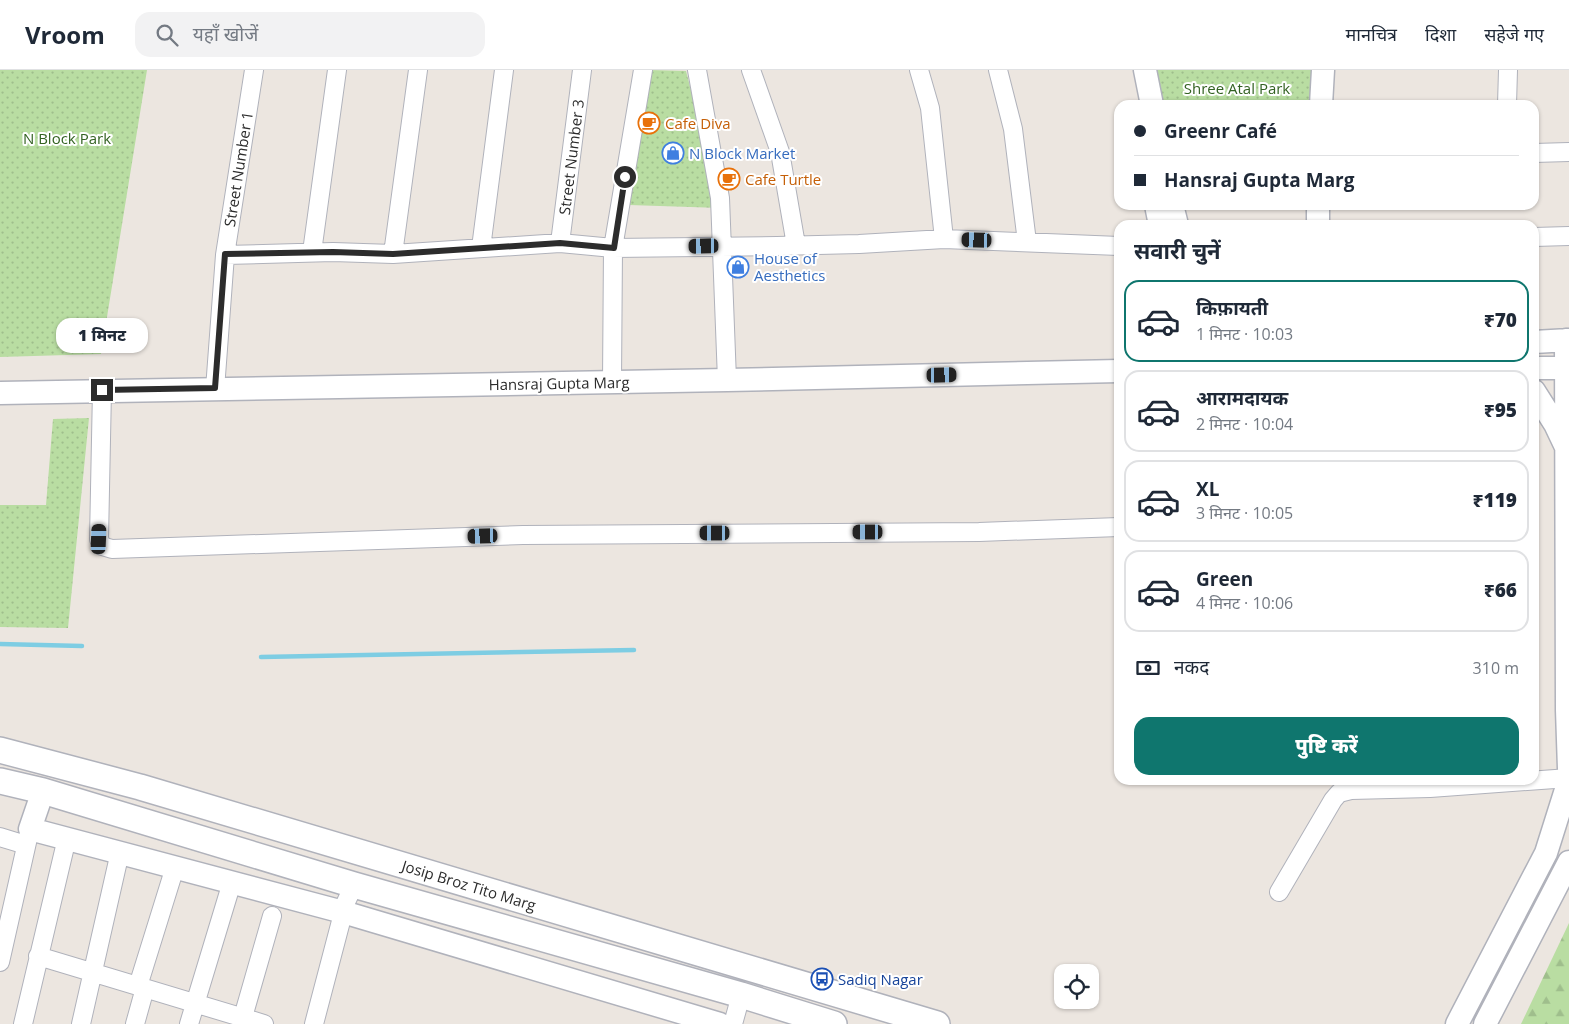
<!DOCTYPE html>
<html lang="hi">
<head>
<meta charset="utf-8">
<style>
  body { margin:0; font-family:"Open Sans","Noto Sans Devanagari",sans-serif; background:#f2f2f3; color:#1f2937; height:100vh; display:flex; flex-direction:column; font-size:19px; white-space:nowrap }
  * { box-sizing:border-box; margin:0 }
  p { font-size:16px; color:#747a83 }
  .icon { flex:none; width:28px; height:28px; fill:none; stroke:currentColor; stroke-width:2; stroke-linecap:round; stroke-linejoin:round }
  .map { position:relative; flex:1; overflow:hidden }
  .drawer { position:absolute; left:1114px; top:150px; width:425px; height:565px; display:flex; flex-direction:column; background:#fff; border-radius:15px; box-shadow:0 1px 4px #0004 }
  .drawer>* { flex:none }
  .top-card { position:absolute; left:1114px; top:30px; width:425px; height:110px; border-radius:15px; box-shadow:0 1px 4px #0004; display:grid; align-content:center; height:110px; padding:0 20px; background:#fff }
  .fabs { position:absolute; left:1054px; top:894px; display:grid; gap:10px }
  .fabs a { display:grid; place-items:center; width:45px; height:45px; border-radius:10px; background:#fff; box-shadow:0 1px 4px #0004; font-size:25px }
  .end { position:absolute; width:22px; height:22px; margin:-11px; border:6px solid #2c2c2c; background:#fff; box-shadow:0 0 0 2px #fff }
  .from { border-radius:50% }
  .bubble { position:absolute; height:35px; border-radius:15px; background:#fff; box-shadow:0 1px 4px #0004; font-size:16px; font-weight:800; line-height:35px; text-align:center }
  .car { position:absolute; width:15px; height:30px; margin:-15px -8px; border-radius:6px; box-shadow:0 0 4px 1px #0007; background:linear-gradient(#222 24%,#8ab4d8 0 40%,#222 0 76%,#8ab4d8 0 86%,#222 0) }
  .top-card b { display:flex; align-items:center; gap:18px; height:48px; font-size:19px }
  .top-card b+b { border-top:1px solid #e0e1e3 }
  .top-card i { width:12px; height:12px; background:#1f2937 }
  ul { padding:0; list-style:none }
  li { display:flex; align-items:center; gap:15px; height:82px; margin:0 10px 8px; padding:0 10px; border:2px solid #e0e1e3; border-radius:15px }
  li div { flex:1 }
  li b { display:block; font-size:19px }
  li em { font-style:normal; font-weight:800 }
  li.selected { border-color:#0f766e }
  li>.icon { width:45px; height:45px; stroke-width:1.5 }
  h2 { padding:0 20px; font-size:22px; line-height:60px }
  .pay { display:flex; align-items:center; gap:12px; height:55px; padding:0 20px; font-size:19px }
  .pay p { margin-inline-start:auto }
  .cta { display:flex; gap:10px; margin-top:auto; padding:10px 20px }
  .cta a { flex:1; height:58px; border-radius:15px; background:#0f766e; color:#fff; font-size:20px; font-weight:800; line-height:58px; text-align:center }
  header { display:flex; align-items:center; gap:30px; box-sizing:border-box; height:70px; padding:0 25px; background:#fff; border-bottom:1px solid #e0e1e3 }
  header strong { font-size:24px }
  nav { display:flex; gap:28px; margin-inline-start:auto; font-size:18px }
  .search { width:350px; height:45px; background:#f2f2f3; display:flex; align-items:center; gap:12px; box-sizing:border-box; padding:0 18px; border-radius:15px; color:#747a83; font-size:19px }
  .map>svg:first-child { display:block }
</style>
</head>
<body>
<header>
<strong>Vroom</strong>
<div class="search"><svg class="icon" aria-label="search" viewBox="0 0 24 24"><circle cx="10" cy="10" r="6"/><path d="M15 15l6 6"/></svg>यहाँ खोजें</div>
<nav><a>मानचित्र</a><a>दिशा</a><a>सहेजे गए</a></nav>
</header>
<div class="map">
<svg width="1569" height="954" viewBox="0 0 1569 954">
  <defs>
    <pattern id="forest-firs" width="22" height="20" patternUnits="userSpaceOnUse" patternTransform="scale(1.25)"><rect width="22" height="20" fill="#b9dda2"/><path d="M5 1l3.5 6h-7zM16 11l3.5 6h-7z" fill="#9fbe8c"/></pattern>
    <pattern id="park-dots" width="8" height="8" patternUnits="userSpaceOnUse" patternTransform="scale(1.25)"><rect width="8" height="8" fill="#b9dda2"/><path d="M2 2h.1M6 6h.1" fill="none" stroke="#9fbe8c" stroke-width="1.8" stroke-linecap="round"/></pattern>
  </defs>
  <rect width="100%" height="100%" fill="#ece6e0"/>
  <!-- forest -->
  <path fill="url(#forest-firs)" d="M 1569,853 L 1569,954 L 1521,954 Z"/>
  <!-- park -->
  <path fill="url(#park-dots)" d="M 0,0 L 147,0 L 101,284 L 0,287 Z
    M 649,0 L 686,1 L 721,138 L 629,135 Z
    M 1151,0 L 1322,0 L 1318,35 L 1157,35 Z
    M 89,348 L 68,558 L 0,557 L 0,435 L 46,435 L 53,349 Z"/>
  <g fill="none" stroke-linecap="round" stroke-linejoin="round">
    <!-- stream -->
    <path stroke="#7ecde3" stroke-width="4.5" d="M 0,574 L 82,576
      M 261,587 L 634,580"/>
    <!-- minor casing -->
    <g stroke="#b0b2bb" stroke-width="20">
      <path id="minor" d="M 697,0 L 720,128 L 727,310
        M 751,0 L 780,82 L 796,175
        M 919,0 L 930,38 L 944,169
        M 998,0 L 1013,59 L 1027,172
        M 1507,35 L 1508,0
        M 1534,83 L 1569,82
        M 1534,167 L 1569,166
        M 560,173 L 582,0
        M 481,178 L 504,0
        M 312,182 L 337,0
        M 393,184 L 418,0
        M 225,185 L 333,182 L 393,184 L 560,173 L 613,178 L 777,176 L 859,174 L 944,169 L 1119,176
        M 612,312 L 613,178 L 643,0
        M 215,319 L 225,185 L 254,0
        M 102,320 L 99,469 L 102,476 L 112,479 L 523,465 L 979,462 L 1119,457
        M 0,767 L 26,775
        M 1279,822 L 1333,730 L 1339,723 L 1351,720 L 1430,718 L 1569,708
        M 38,886 L 264,954
        M 0,892 L 30,759
        M 138,916 L 175,797
        M 23,954 L 67,768
        M 81,954 L 120,782
        M 135,954 L 145,918
        M 189,954 L 232,812
        M 241,954 L 272,846
        M 314,954 L 346,832 L 354,815
        M 733,954 L 741,925"/>
    </g>
    <!-- tertiary casing -->
    <g stroke="#b0b2bb" stroke-width="25">
      <path id="tertiary" d="M 1145,0 L 1152,35
        M 1321,35 L 1323,0
        M 1156,135 L 1160,155
        M 1172,135 L 1177,155
        M 1318,155 L 1318,135
        M 1566,270 L 1567,640 L 1569,699
        M 1534,272 L 1569,270
        M 1534,298 L 1569,298
        M 1534,321 L 1555,354 L 1565,375
        M 0,323 L 727,310 L 1119,301
        M 43,721 L 30,759 L 343,842 L 720,954
        M 1457,954 L 1546,783 L 1569,710
        M 1485,954 L 1569,792"/>
    </g>
    <!-- secondary casing -->
    <g stroke="#b0b2bb" stroke-width="28">
      <path id="secondary" d="M 0,680 L 140,717 L 937,954
        M 0,711 L 43,721 L 354,815 L 741,925 L 834,954"/>
    </g>
    <!-- minor -->
    <use href="#minor" stroke="#fff" stroke-width="18"/>
    <!-- tertiary -->
    <use href="#tertiary" stroke="#fff" stroke-width="22"/>
    <!-- secondary -->
    <use href="#secondary" stroke="#fff" stroke-width="25"/>
  </g>
  <g fill="none" stroke-linecap="round" stroke-linejoin="round">
    <!-- route -->
    <path stroke="#2c2c2c" stroke-width="6" d="M 102,320 L 215,318 L 225,184 L 333,182 L 393,184 L 560,173 L 614,178 L 625,107"/>
  </g>
  <!-- icons -->
  <defs>
    <g id="cafe-ring" transform="scale(1.125)"><circle r="9.5" fill="#fff" stroke="#e8710a" stroke-width="1.5"/><path d="M-5.5-4.5H6V0H3Q3 3.5 0 3.5H-2.5Q-5.5 3.5-5.5 0ZM3-3.2v2h1.7v-2ZM-6 4.5H4V6H-6Z" fill="#e8710a"/></g>
    <g id="shop-ring" transform="scale(1.125)"><circle r="9.5" fill="#fff" stroke="#3f7fe0" stroke-width="1.5"/><path d="M-5-2.5h2.3a2.7 3.5 0 0 1 5.4 0H5L5.5 6h-11ZM-1.5-2.5h3a1.5 2.3 0 0 0-3 0Z" fill="#3f7fe0"/></g>
    <g id="bus-ring" transform="scale(1.125)"><circle r="9.5" fill="#fff" stroke="#1a4fb4" stroke-width="1.5"/><path d="M-5-6H5V4H4V6H2V4H-2V6H-4V4H-5ZM-3.5-4V0h7V-4ZM-3.5 1.2v1.5H-2V1.2ZM2 1.2v1.5H3.5V1.2Z" fill="#1a4fb4"/></g>
  </defs>
  <g fill-rule="evenodd">
    <use href="#cafe-ring" x="649" y="53"/>
    <use href="#shop-ring" x="673" y="83"/>
    <use href="#cafe-ring" x="729" y="109"/>
    <use href="#shop-ring" x="738" y="197"/>
    <use href="#bus-ring" x="822" y="909"/>
  </g>
  <g text-anchor="middle" dominant-baseline="central" stroke-width="4" stroke-linejoin="round" paint-order="stroke">
    <!-- park labels -->
    <g font-size="15" fill="#336222" stroke="#fff">
      <text x="1237" y="18">Shree Atal Park</text>
      <text x="67" y="68">N Block Park</text>
    </g>
    <!-- food labels -->
    <g font-size="15" fill="#c56008" stroke="#fff" text-anchor="start">
      <text x="665" y="53">Cafe Diva</text>
      <text x="745" y="109">Cafe Turtle</text>
    </g>
    <!-- shop labels -->
    <g font-size="15" fill="#366cbe" stroke="#fff" text-anchor="start">
      <text x="689" y="83">N Block Market</text>
      <text x="754" y="188">House of<tspan x="754" dy="17">Aesthetics</tspan></text>
    </g>
    <!-- street labels -->
    <g font-size="15" fill="#2c2c2c" stroke="#fff">
      <text transform="translate(571 87) rotate(-83)">Street Number 3</text>
      <text transform="translate(238 99) rotate(-81)">Street Number 1</text>
      <text transform="translate(559 313) rotate(-1)">Hansraj Gupta Marg</text>
      <text transform="translate(469 815) rotate(17)">Josip Broz Tito Marg</text>
    </g>
    <!-- transit labels -->
    <g font-size="15" fill="#164399" stroke="#fff" text-anchor="start">
      <text x="838" y="909">Sadiq Nagar</text>
    </g>
  </g>
</svg>
<div class="fabs">
<a><svg class="icon" aria-label="locate" viewBox="0 0 24 24"><circle cx="12" cy="12" r="6"/><path d="M12 2v4M12 18v4M2 12h4M18 12h4"/></svg></a>
</div>
<i class="end from" style="left:625px;top:107px"></i>
<i class="end" style="left:102px;top:320px"></i>
<div class="bubble" style="left:56px;top:248px;width:92px">1 मिनट</div>
<i class="car" style="left:977px;top:170px;rotate:272deg"></i>
<i class="car" style="left:704px;top:176px;rotate:269deg"></i>
<i class="car" style="left:942px;top:305px;rotate:89deg"></i>
<i class="car" style="left:868px;top:462px;rotate:270deg"></i>
<i class="car" style="left:715px;top:463px;rotate:270deg"></i>
<i class="car" style="left:483px;top:466px;rotate:268deg"></i>
<i class="car" style="left:99px;top:469px;rotate:2deg"></i>
<div class="top-card">
<b><i class="from"></i>Greenr Café</b>
<b><i></i>Hansraj Gupta Marg</b>
</div>
<section class="drawer">
<h2>सवारी चुनें</h2>
<ul>
<li class="selected"><svg class="icon" aria-label="car" viewBox="0 0 24 24"><path d="M5 17H2v-5l4-1 3-4h7l3 4 3 1v5h-3M9 17h6M6 11h13"/><circle cx="7" cy="17" r="2"/><circle cx="17" cy="17" r="2"/></svg><div><b>किफ़ायती</b><p>1 मिनट · 10:03</p></div><em>₹70</em></li>
<li><svg class="icon" aria-label="car" viewBox="0 0 24 24"><path d="M5 17H2v-5l4-1 3-4h7l3 4 3 1v5h-3M9 17h6M6 11h13"/><circle cx="7" cy="17" r="2"/><circle cx="17" cy="17" r="2"/></svg><div><b>आरामदायक</b><p>2 मिनट · 10:04</p></div><em>₹95</em></li>
<li><svg class="icon" aria-label="car" viewBox="0 0 24 24"><path d="M5 17H2v-5l4-1 3-4h7l3 4 3 1v5h-3M9 17h6M6 11h13"/><circle cx="7" cy="17" r="2"/><circle cx="17" cy="17" r="2"/></svg><div><b>XL</b><p>3 मिनट · 10:05</p></div><em>₹119</em></li>
<li><svg class="icon" aria-label="car" viewBox="0 0 24 24"><path d="M5 17H2v-5l4-1 3-4h7l3 4 3 1v5h-3M9 17h6M6 11h13"/><circle cx="7" cy="17" r="2"/><circle cx="17" cy="17" r="2"/></svg><div><b>Green</b><p>4 मिनट · 10:06</p></div><em>₹66</em></li>
</ul>
<div class="pay"><svg class="icon" aria-label="cash" viewBox="0 0 24 24"><path d="M3 7h18v10H3z"/><circle cx="12" cy="12" r="2"/></svg>नकद<p>310 m</p></div>
<div class="cta"><a>पुष्टि करें</a></div>
</section>
</div>
</body>
</html>
